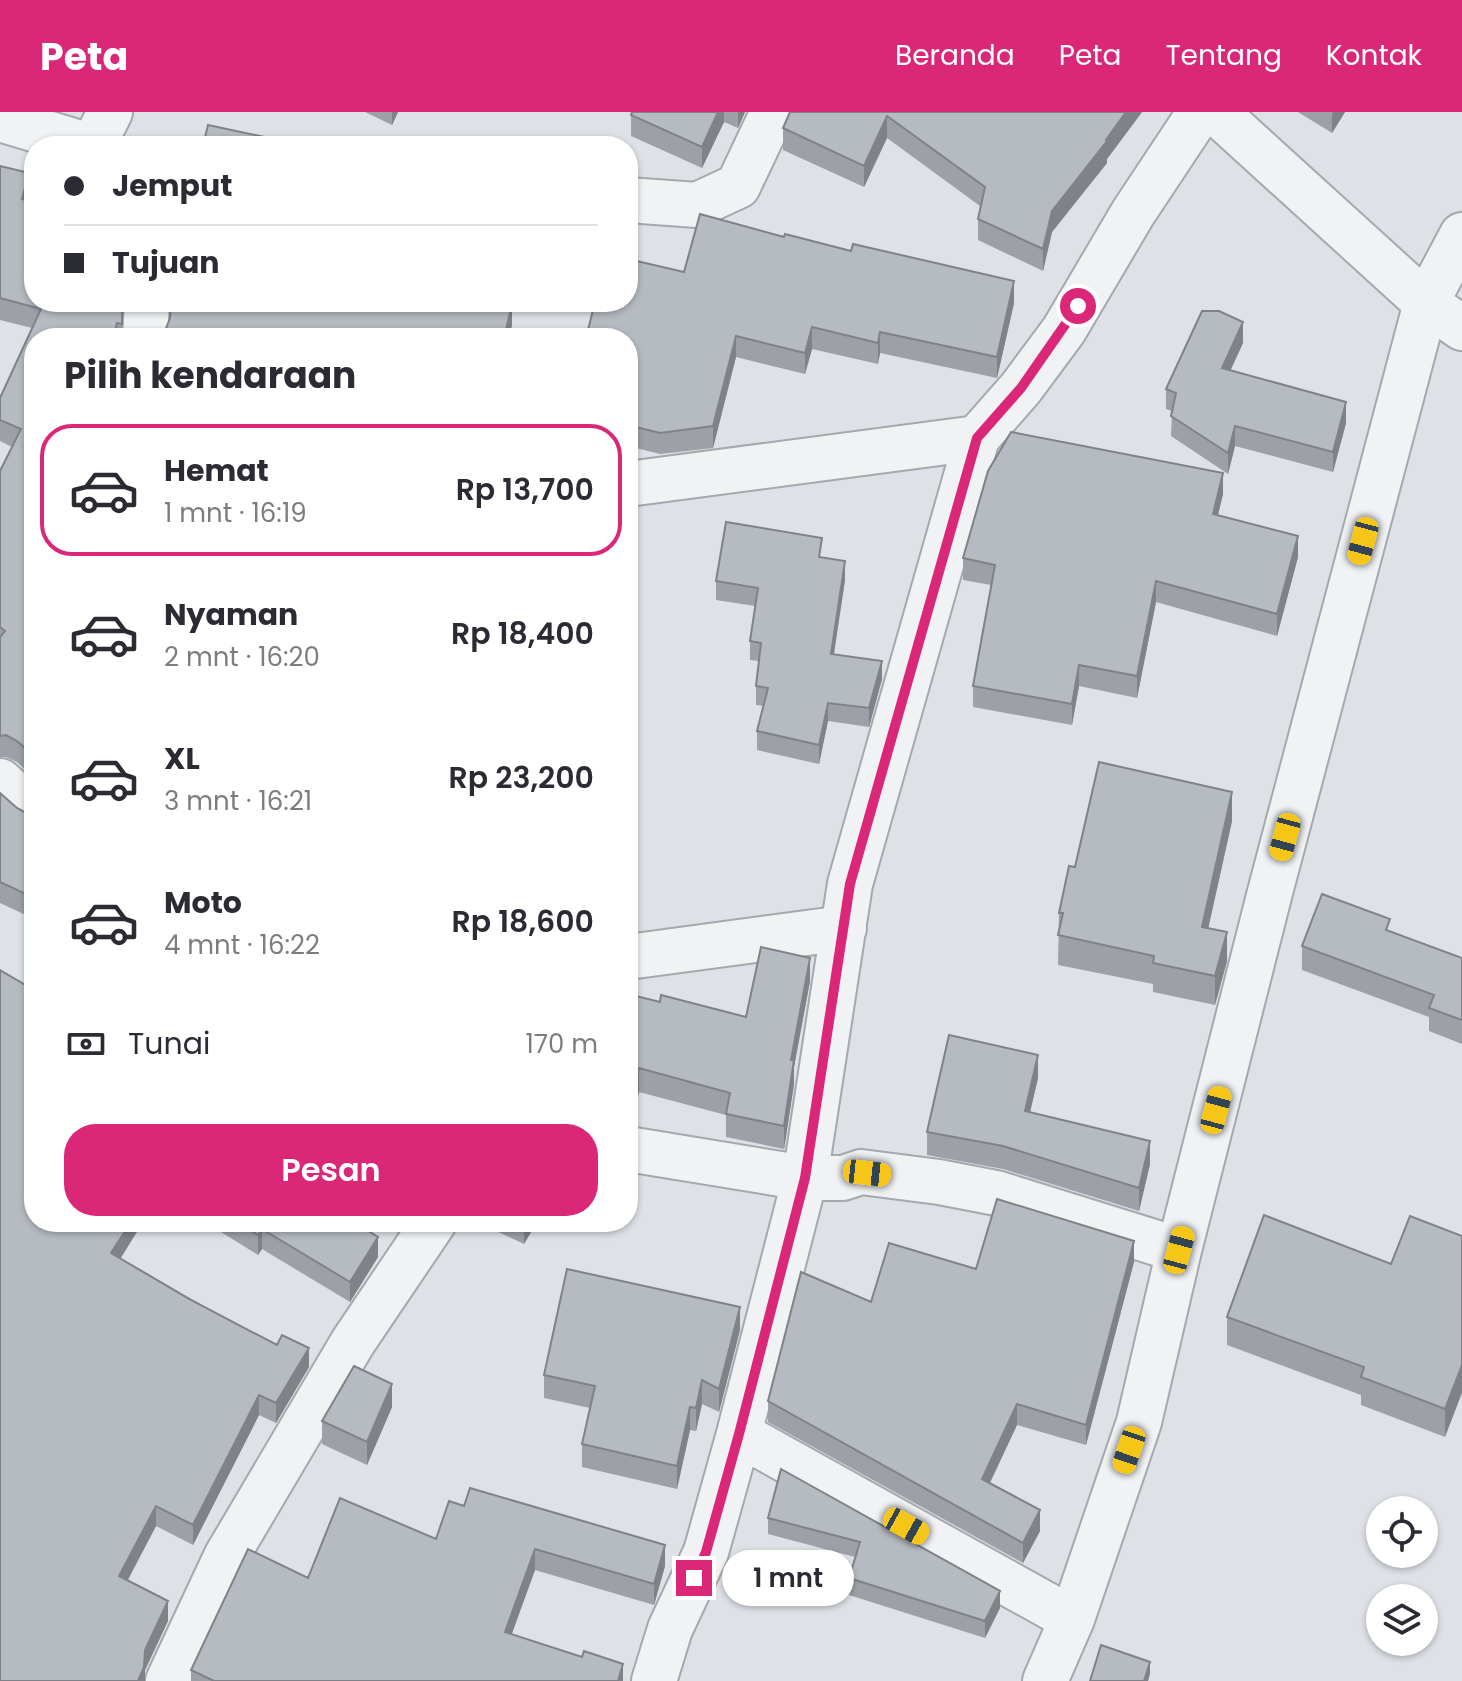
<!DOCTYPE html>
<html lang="id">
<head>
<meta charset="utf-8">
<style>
  body { margin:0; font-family:Poppins,sans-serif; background:#f7f7f7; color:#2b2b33; height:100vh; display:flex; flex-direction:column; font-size:30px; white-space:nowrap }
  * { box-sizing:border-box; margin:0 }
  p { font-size:26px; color:#7c7c81 }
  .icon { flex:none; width:44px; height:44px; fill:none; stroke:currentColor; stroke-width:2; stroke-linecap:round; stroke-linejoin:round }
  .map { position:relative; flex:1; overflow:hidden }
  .side { position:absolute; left:24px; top:216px; width:614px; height:904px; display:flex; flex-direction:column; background:#fff; border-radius:32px; box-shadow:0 2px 6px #0004 }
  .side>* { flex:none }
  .guide { position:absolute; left:24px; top:24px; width:614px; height:176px; border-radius:32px; box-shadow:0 2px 6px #0004; display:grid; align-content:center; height:176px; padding:0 40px; background:#fff }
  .tools { position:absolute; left:1366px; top:1384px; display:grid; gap:16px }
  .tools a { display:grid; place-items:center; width:72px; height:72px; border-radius:50%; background:#fff; box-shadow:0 2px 6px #0004; font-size:40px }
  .end { position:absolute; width:36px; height:36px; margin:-18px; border:10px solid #db2777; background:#fff; box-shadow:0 0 0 4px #fff }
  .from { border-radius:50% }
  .bubble { position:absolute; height:56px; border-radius:28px; background:#fff; box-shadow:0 2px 6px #0004; font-size:26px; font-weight:600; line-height:56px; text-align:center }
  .car { position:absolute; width:24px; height:48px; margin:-24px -12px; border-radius:10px; box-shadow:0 0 6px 2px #0007; background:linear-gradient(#f5c518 24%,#345 0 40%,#f5c518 0 76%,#345 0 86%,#f5c518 0) }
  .guide b { display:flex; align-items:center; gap:28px; height:76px; font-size:30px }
  .guide b+b { border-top:2px solid #e1e1e2 }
  .guide i { width:20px; height:20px; background:#2b2b33 }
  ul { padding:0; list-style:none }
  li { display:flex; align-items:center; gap:24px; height:132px; margin:0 16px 12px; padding:0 24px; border:4px solid transparent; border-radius:32px }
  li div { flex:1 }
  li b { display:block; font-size:30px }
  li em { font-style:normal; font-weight:600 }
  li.active { border-color:#db2777 }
  li>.icon { width:72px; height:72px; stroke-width:1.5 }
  h2 { padding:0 40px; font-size:36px; line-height:96px }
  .pay { display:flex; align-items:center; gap:20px; height:88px; padding:0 40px; font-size:30px }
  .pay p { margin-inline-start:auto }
  .cta { display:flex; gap:16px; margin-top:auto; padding:16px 40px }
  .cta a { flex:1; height:92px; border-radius:32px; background:#db2777; color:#fff; font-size:32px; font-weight:600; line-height:92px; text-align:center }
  header { display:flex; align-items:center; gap:48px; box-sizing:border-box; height:112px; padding:0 40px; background:#db2777; color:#fff }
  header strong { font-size:38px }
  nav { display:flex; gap:44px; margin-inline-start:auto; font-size:28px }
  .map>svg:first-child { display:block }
</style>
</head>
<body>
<header>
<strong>Peta</strong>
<nav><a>Beranda</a><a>Peta</a><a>Tentang</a><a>Kontak</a></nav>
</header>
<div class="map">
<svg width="1462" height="1569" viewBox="0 0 1462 1569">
  <rect width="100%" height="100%" fill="#dee1e6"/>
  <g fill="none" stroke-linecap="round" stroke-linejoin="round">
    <!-- street casing -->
    <g stroke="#a4a9af" stroke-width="48">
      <path id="street" d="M 1216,0 L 1426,191 L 1462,216
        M 0,7 L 90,34
        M 93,34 L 110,0
        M 628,88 L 697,93 L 738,74 L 773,0
        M 145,226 L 147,190
        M 628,372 L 977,326
        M 0,669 L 34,699
        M 628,845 L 844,816
        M 628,1037 L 805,1066 L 843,1066 L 861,1060 L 939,1070 L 996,1081 L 1179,1138
        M 739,1322 L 1072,1507
        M 168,1569 L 226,1445 L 353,1230 L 434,1110
        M 654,1569 L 670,1517 L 706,1440 L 739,1322 L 805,1066 L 850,772 L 977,326 L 1021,276 L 1064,218 L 1133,101 L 1200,0
        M 1045,1569 L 1072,1507 L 1139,1310 L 1179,1138 L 1269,784 L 1426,191 L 1462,123"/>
    </g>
    <!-- street -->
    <use href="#street" stroke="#f0f2f4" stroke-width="44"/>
  </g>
  <!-- wall -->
  <path fill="#9da1a7" d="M 365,0 L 398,0 L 392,13 Z
    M 632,0 L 745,0 L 738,16 L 724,10 L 702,56 L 631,24 L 631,3 Z
    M 790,0 L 1142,0 L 1107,47 L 1107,51 L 1052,120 L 1043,159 L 978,128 L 978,107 L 980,94 L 887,26 L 864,75 L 783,38 L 783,16 Z
    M 1298,0 L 1345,0 L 1332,21 Z
    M 0,54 L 29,82 L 27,88 L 122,190 L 122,226 L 34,226 L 34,666 L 17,650 L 6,645 L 0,645 L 0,359 L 12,335 L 0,329 L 0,286 L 32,216 L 0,208 Z
    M 684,160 L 1014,191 L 997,266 L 880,241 L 878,252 L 812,237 L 805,262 L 736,245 L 713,336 L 660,342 L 628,334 L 628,226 Z
    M 512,213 L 509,226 L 165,226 L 165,219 Z
    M 1243,231 L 1230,258 L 1346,311 L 1333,360 L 1235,334 L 1228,362 L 1171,324 L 1172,299 L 1166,297 L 1166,277 Z
    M 1223,382 L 1218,403 L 1298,445 L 1277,524 L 1156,490 L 1137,586 L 1079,574 L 1072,613 L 973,595 L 973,574 L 991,473 L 963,468 L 963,446 Z
    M 822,445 L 845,468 L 834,542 L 882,567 L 869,615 L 828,609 L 819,652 L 757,638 L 757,619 L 764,594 L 756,593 L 756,574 L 759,549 L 750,548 L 750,529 L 755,494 L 716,488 L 716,469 Z
    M 0,681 L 17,696 L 28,702 L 34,702 L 34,807 L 0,791 Z
    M 1232,709 L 1208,817 L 1227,849 L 1215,893 L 1153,880 L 1153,872 L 1058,853 L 1059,801 L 1075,755 Z
    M 1390,819 L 1462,846 L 1462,932 L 1429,919 L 1429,905 L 1302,858 L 1302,834 Z
    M 810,869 L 794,955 L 794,972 L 784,1037 L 726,1025 L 726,1003 L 639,980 L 635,996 L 628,994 L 628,882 L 660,890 L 746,905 Z
    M 1038,966 L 1030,1000 L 1150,1052 L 1139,1099 L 1003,1057 L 927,1043 L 927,1020 Z
    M 34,1110 L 143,1110 L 121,1146 L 309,1255 L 276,1311 L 259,1303 L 193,1433 L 156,1414 L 128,1468 L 168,1509 L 145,1558 Z
    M 205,1110 L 358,1110 L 356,1112 L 378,1145 L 350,1190 L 262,1137 L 258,1143 Z
    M 477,1110 L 537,1110 L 524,1132 Z
    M 1462,1124 L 1445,1325 L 1361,1293 L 1361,1283 L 1227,1233 L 1227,1205 L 1391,1152 Z
    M 1134,1150 L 1086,1333 L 1017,1313 L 989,1371 L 1040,1419 L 1023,1451 L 768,1310 L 768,1289 L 976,1157 Z
    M 740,1218 L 719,1300 L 702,1292 L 696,1319 L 690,1318 L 677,1377 L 582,1355 L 582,1332 L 590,1296 L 544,1286 L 544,1263 Z
    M 392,1295 L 367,1353 L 322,1332 L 322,1309 Z
    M 781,1357 L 1000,1496 L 985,1526 L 849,1483 L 849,1466 L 855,1445 L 768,1422 L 768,1406 Z
    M 449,1389 L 665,1454 L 654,1493 L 535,1458 L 511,1522 L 623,1569 L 191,1569 L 191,1558 L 308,1466 L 436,1427 Z"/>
  <!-- shaded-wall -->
  <path fill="#7f8388" d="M 392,0 L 398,0 L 392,13 Z
    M 718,0 L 724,0 L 724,10 L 702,56 L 702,35 Z
    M 738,0 L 745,0 L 738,16 Z
    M 1126,0 L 1142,0 L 1107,47 L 1107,51 L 1052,120 L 1043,159 L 1043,137 L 1052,99 Z
    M 1333,0 L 1345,0 L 1332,21 L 1332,3 Z
    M 887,4 L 887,26 L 864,75 L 864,54 Z
    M 29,61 L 29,82 L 22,108 L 22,87 Z
    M 1014,169 L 1014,191 L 997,266 L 997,245 Z
    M 512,192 L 512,213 L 509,226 L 504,226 Z
    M 1243,210 L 1243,231 L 1222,277 L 1222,256 Z
    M 812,215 L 812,237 L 805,262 L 805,241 Z
    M 880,220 L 880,241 L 878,252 L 878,231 Z
    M 736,224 L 736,245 L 713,336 L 713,314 Z
    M 1346,290 L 1346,311 L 1333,360 L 1333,340 Z
    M 1235,314 L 1235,334 L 1228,362 L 1228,341 Z
    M 1223,361 L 1223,382 L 1213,423 L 1213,402 Z
    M 1298,424 L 1298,445 L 1277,524 L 1277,502 Z
    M 845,449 L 845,468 L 831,560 L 831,542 Z
    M 1156,469 L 1156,490 L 1137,586 L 1137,564 Z
    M 882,549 L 882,567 L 869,615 L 869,596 Z
    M 1079,553 L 1079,574 L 1072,613 L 1072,592 Z
    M 828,591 L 828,609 L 819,652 L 819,633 Z
    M 1232,680 L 1232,709 L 1202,844 L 1202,815 Z
    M 1227,820 L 1227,849 L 1215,893 L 1215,864 Z
    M 810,846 L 810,869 L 794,955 L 794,972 L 784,1037 L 784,1014 L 791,948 Z
    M 1038,943 L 1038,966 L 1025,1022 L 1025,999 Z
    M 639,956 L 639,980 L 635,996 L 635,973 Z
    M 1150,1029 L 1150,1052 L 1139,1099 L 1139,1076 Z
    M 131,1110 L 143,1110 L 111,1161 L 111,1141 Z
    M 525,1110 L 537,1110 L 524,1132 L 524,1112 Z
    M 262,1117 L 262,1137 L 258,1143 L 258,1123 Z
    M 378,1125 L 378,1145 L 350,1190 L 350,1170 Z
    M 1134,1129 L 1134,1150 L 1086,1333 L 1086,1313 Z
    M 740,1195 L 740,1218 L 719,1300 L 719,1277 Z
    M 309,1236 L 309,1255 L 276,1311 L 276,1291 Z
    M 1462,1253 L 1462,1281 L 1445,1325 L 1445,1297 Z
    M 702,1268 L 702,1292 L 696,1319 L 696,1296 Z
    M 392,1272 L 392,1295 L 367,1353 L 367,1330 Z
    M 259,1283 L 259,1303 L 193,1433 L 193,1413 Z
    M 1017,1292 L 1017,1313 L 982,1388 L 982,1367 Z
    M 690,1295 L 690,1318 L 677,1377 L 677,1354 Z
    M 156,1394 L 156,1414 L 119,1484 L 119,1464 Z
    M 1040,1398 L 1040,1419 L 1023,1451 L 1023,1431 Z
    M 665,1433 L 665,1454 L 654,1493 L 654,1472 Z
    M 535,1437 L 535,1458 L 505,1541 L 505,1520 Z
    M 1000,1479 L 1000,1496 L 985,1526 L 985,1509 Z
    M 168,1489 L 168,1509 L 145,1558 L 145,1569 L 138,1569 L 145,1538 Z
    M 1150,1550 L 1150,1562 L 1148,1569 L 1144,1569 Z
    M 623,1552 L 623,1569 L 618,1569 Z"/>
  <!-- building -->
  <path fill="#b6bbc2" stroke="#7f8388" stroke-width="2" d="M 632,0 L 718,0 L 702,35 L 631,3 Z
    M 790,0 L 1126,0 L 1106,28 L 1107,29 L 1052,99 L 1043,137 L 978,107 L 985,75 L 887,4 L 864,54 L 783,16 Z
    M 208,13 L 307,34 L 203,34 Z
    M 0,54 L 29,61 L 22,87 L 34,90 L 34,190 L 122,190 L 122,212 L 117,211 L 113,226 L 34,226 L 34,644 L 17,629 L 6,623 L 0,624 L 0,525 L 5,519 L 0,515 L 0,359 L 21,317 L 0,308 L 0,286 L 41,197 L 0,186 Z
    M 700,102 L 784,125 L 785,122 L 851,139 L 853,132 L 1014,169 L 997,245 L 880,220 L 878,231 L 812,215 L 805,241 L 736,224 L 713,314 L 660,321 L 628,313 L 628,226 L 586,226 L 595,190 L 628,190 L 628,147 L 684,160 Z
    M 171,190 L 502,190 L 512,192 L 504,226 L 203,226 L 165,219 L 170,206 Z
    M 1202,199 L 1219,199 L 1243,210 L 1222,256 L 1346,290 L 1333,340 L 1235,314 L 1228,341 L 1171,304 L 1176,281 L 1166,277 Z
    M 1011,320 L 1223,361 L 1213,402 L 1298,424 L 1277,502 L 1156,469 L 1137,564 L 1079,553 L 1072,592 L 973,574 L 995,453 L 963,446 L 988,359 Z
    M 726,410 L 822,426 L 819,445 L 845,449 L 831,542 L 882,549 L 869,596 L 828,591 L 819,633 L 757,619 L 768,576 L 756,574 L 761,531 L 750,529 L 758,476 L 716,469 Z
    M 1099,650 L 1232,680 L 1202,815 L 1227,820 L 1215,864 L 1153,851 L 1154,844 L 1058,823 L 1063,801 L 1059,801 L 1069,754 L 1075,755 Z
    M 0,681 L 17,696 L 28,702 L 34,702 L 34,786 L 0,770 Z
    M 1322,782 L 1390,807 L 1386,818 L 1462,846 L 1462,908 L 1429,896 L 1434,883 L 1302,834 Z
    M 761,835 L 810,846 L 791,948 L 794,948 L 784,1014 L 726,1002 L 730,981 L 639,956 L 635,973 L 628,971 L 628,882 L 660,890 L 661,883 L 746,905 Z
    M 0,858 L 34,878 L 34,1110 L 131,1110 L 111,1141 L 189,1187 L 277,1233 L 282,1223 L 309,1236 L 276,1291 L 259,1283 L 193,1413 L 156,1394 L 119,1464 L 168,1489 L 145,1538 L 144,1555 L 138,1569 L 0,1569 Z
    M 949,923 L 1038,943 L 1025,999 L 1150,1029 L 1139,1076 L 1003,1034 L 927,1020 Z
    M 997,1087 L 1134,1129 L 1086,1313 L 1017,1292 L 982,1367 L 1040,1398 L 1023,1431 L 768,1289 L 801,1160 L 871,1190 L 889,1131 L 976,1157 Z
    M 1264,1103 L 1391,1152 L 1410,1104 L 1462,1124 L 1462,1253 L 1445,1297 L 1361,1265 L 1364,1255 L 1227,1205 Z
    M 237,1110 L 354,1110 L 378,1125 L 350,1170 L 262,1117 L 258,1123 Z
    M 567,1157 L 740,1195 L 719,1277 L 702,1268 L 696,1296 L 690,1295 L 677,1354 L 582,1332 L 595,1274 L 544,1263 Z
    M 354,1254 L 392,1272 L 367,1330 L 322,1309 Z
    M 781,1357 L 1000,1479 L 985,1509 L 849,1466 L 860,1430 L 768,1406 Z
    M 470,1376 L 665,1433 L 654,1472 L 535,1437 L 505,1520 L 582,1545 L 584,1539 L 623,1552 L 618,1569 L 214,1569 L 191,1558 L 248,1437 L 308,1466 L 340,1386 L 436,1427 L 449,1389 L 464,1394 Z
    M 1101,1533 L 1150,1550 L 1144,1569 L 1090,1569 Z"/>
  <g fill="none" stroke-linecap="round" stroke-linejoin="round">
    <!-- route -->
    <path stroke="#db2777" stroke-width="10" d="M 694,1466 L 706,1440 L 739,1322 L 805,1066 L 850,772 L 977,326 L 1021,276 L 1078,194"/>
  </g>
</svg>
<div class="tools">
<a><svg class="icon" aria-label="locate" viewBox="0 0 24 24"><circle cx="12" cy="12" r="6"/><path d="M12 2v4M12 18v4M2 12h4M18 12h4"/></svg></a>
<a><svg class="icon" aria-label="layers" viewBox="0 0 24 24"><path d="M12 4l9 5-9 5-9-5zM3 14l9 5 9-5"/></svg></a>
</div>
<i class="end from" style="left:1078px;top:194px"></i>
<i class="end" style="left:694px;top:1466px"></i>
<div class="bubble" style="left:722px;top:1438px;width:132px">1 mnt</div>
<i class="car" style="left:1363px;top:429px;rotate:195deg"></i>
<i class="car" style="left:1285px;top:725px;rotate:195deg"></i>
<i class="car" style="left:1216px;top:998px;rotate:15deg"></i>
<i class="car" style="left:867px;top:1061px;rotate:96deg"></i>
<i class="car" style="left:1179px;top:1138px;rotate:15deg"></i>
<i class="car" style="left:1129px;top:1338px;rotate:199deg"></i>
<i class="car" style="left:906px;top:1414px;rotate:119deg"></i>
<div class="guide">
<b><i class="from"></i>Jemput</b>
<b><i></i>Tujuan</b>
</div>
<section class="side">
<h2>Pilih kendaraan</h2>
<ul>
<li class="active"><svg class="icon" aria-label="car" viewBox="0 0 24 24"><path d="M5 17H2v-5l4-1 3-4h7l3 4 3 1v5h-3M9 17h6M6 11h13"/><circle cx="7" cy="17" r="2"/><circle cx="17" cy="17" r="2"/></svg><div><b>Hemat</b><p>1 mnt · 16:19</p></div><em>Rp 13,700</em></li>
<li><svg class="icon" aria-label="car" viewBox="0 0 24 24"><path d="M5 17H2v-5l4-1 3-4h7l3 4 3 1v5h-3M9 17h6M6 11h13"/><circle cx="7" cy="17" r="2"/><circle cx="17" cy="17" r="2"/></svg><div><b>Nyaman</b><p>2 mnt · 16:20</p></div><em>Rp 18,400</em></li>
<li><svg class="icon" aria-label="car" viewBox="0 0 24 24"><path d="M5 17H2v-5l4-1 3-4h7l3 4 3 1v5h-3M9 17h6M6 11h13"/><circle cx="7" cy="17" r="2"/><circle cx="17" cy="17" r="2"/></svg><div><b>XL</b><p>3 mnt · 16:21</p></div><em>Rp 23,200</em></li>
<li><svg class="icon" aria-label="car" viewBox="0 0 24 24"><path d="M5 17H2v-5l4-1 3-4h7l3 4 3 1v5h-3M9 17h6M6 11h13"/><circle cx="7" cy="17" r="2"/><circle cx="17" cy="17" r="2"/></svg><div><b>Moto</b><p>4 mnt · 16:22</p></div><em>Rp 18,600</em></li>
</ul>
<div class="pay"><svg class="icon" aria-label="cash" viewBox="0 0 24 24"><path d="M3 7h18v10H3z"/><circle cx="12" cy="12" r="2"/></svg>Tunai<p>170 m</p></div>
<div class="cta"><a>Pesan</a></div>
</section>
</div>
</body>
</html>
